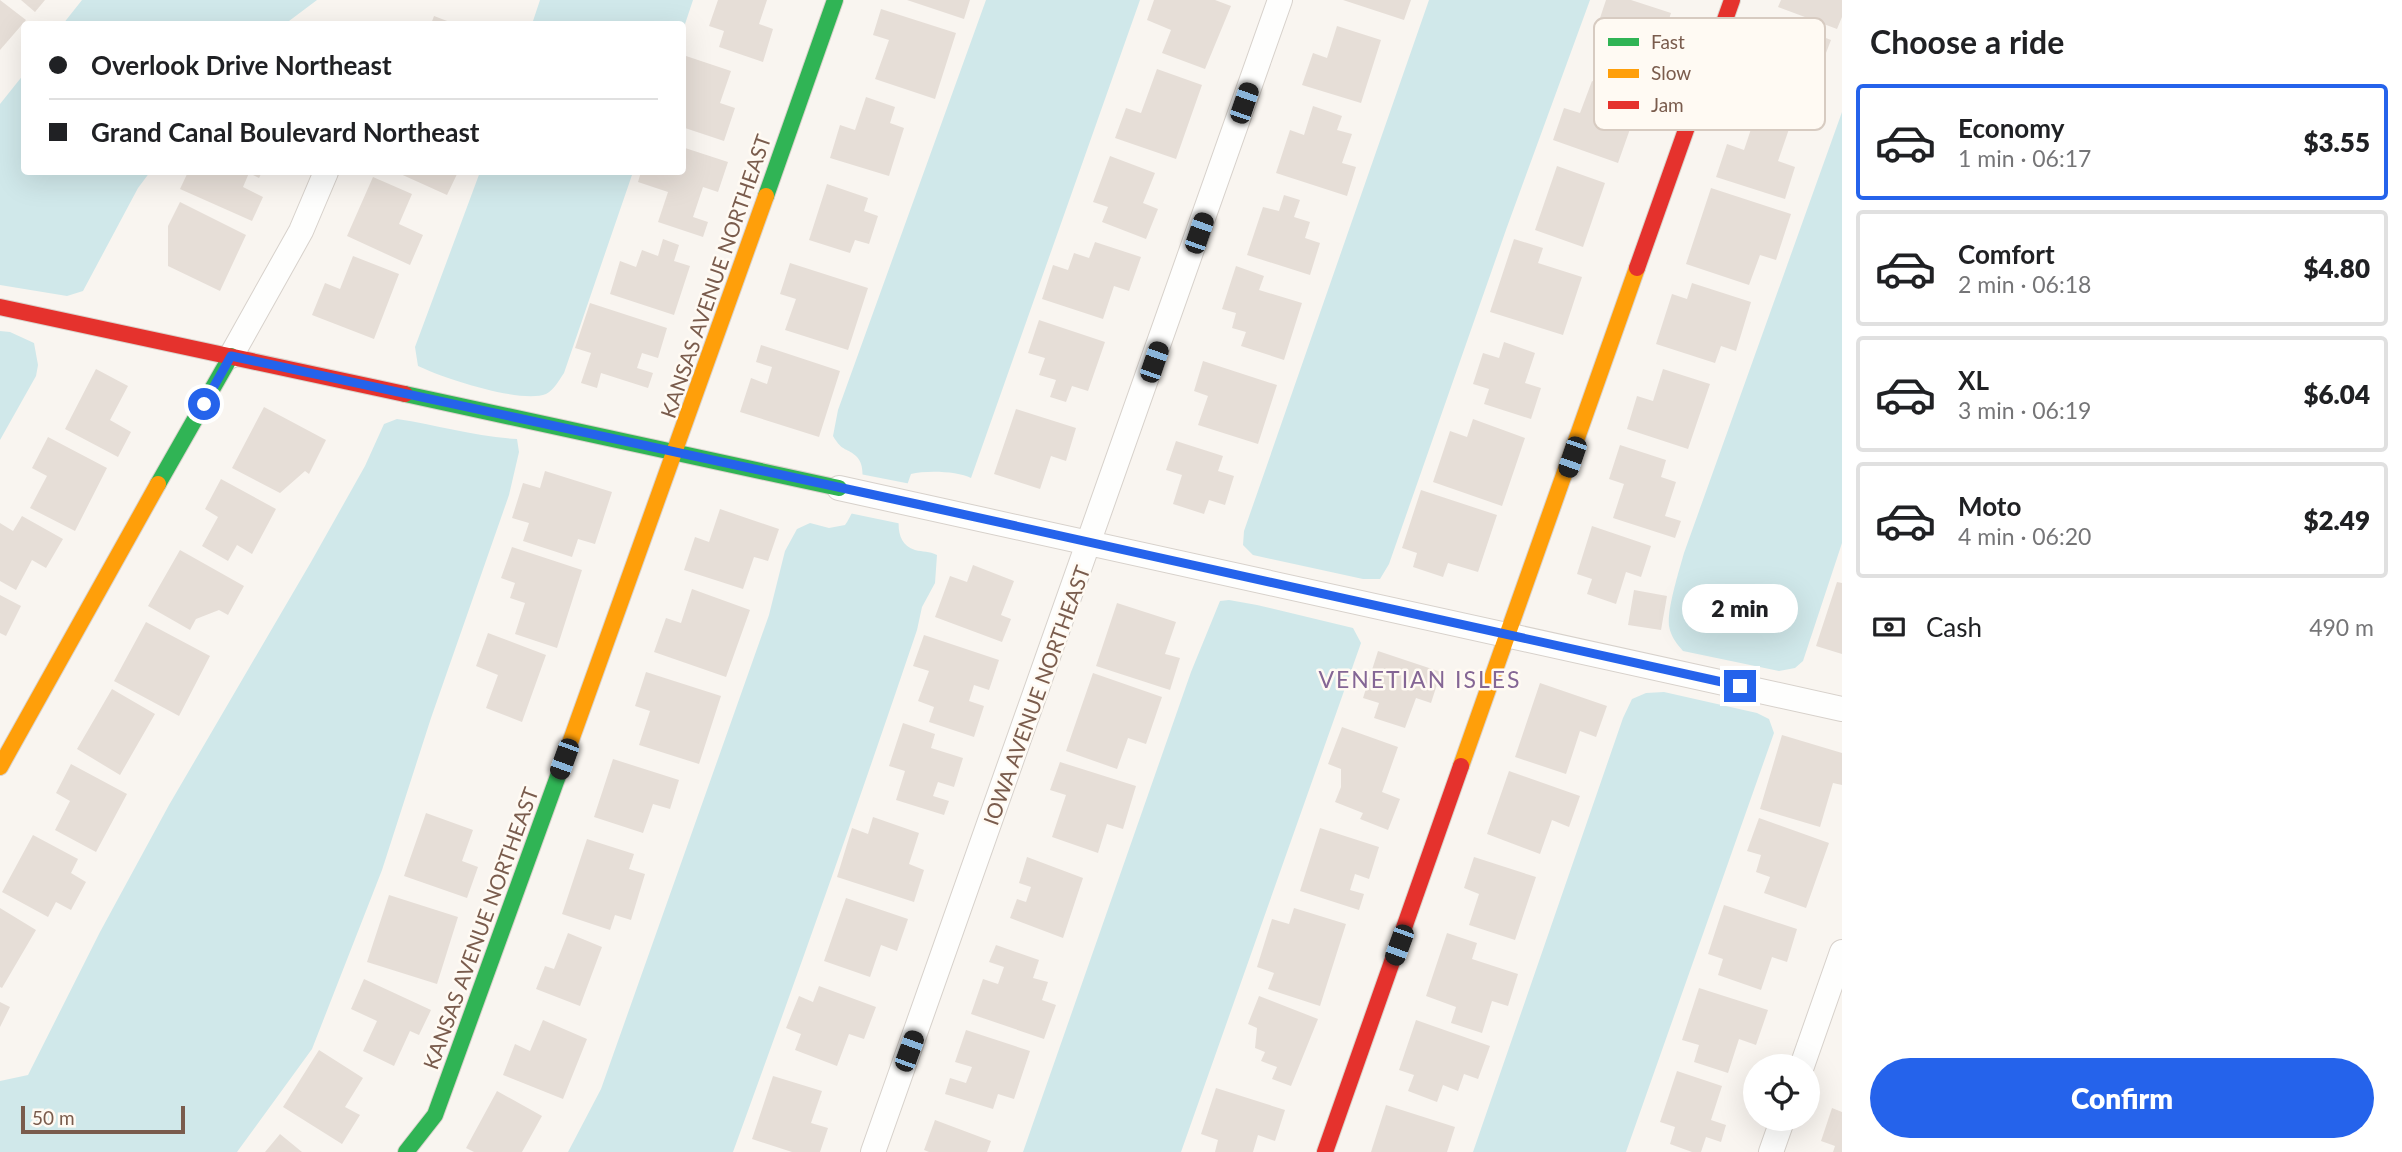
<!DOCTYPE html>
<html lang="en">
<head>
<meta charset="utf-8">
<style>
  body { margin:0; font-family:Lato,sans-serif; background:#f2f2f2; color:#202124; height:100vh; display:flex; flex-direction:column; font-size:26px; white-space:nowrap }
  * { box-sizing:border-box; margin:0 }
  p { font-size:23px; color:#757577 }
  .icon { flex:none; width:38px; height:38px; fill:none; stroke:currentColor; stroke-width:2; stroke-linecap:round; stroke-linejoin:round }
  .map { position:relative; flex:1; overflow:hidden }
  .drawer { display:flex; flex-direction:column; background:#fff; width:560px }
  .drawer>* { flex:none }
  .hud { position:absolute; left:21px; top:21px; width:665px; height:154px; border-radius:7px; box-shadow:0 7px 28px #0002; display:grid; align-content:center; height:154px; padding:0 28px; background:#fff }
  .controls { position:absolute; left:1743px; top:1054px; display:grid; gap:14px }
  .controls a { display:grid; place-items:center; width:77px; height:77px; border-radius:50%; background:#fff; box-shadow:0 7px 28px #0002; font-size:35px }
  .scale { position:absolute; left:21px; bottom:18px; width:164px; box-sizing:border-box; padding-left:7px; border:4px solid #7a5c4d; border-top:0; font-size:19px; line-height:24px; white-space:nowrap; color:#7a5c4d; -webkit-text-stroke:5px #fffaf3; paint-order:stroke }
  .end { position:absolute; width:32px; height:32px; margin:-16px; border:9px solid #2563eb; background:#fff; box-shadow:0 0 0 4px #fff }
  .from { border-radius:50% }
  .bubble { position:absolute; height:49px; border-radius:24px; background:#fff; box-shadow:0 7px 28px #0002; font-size:23px; font-weight:800; line-height:49px; text-align:center }
  .car { position:absolute; width:21px; height:42px; margin:-21px -10px; border-radius:9px; box-shadow:0 0 5px 2px #0007; background:linear-gradient(#222 24%,#8ab4d8 0 40%,#222 0 76%,#8ab4d8 0 86%,#222 0) }
  .hud b { display:flex; align-items:center; gap:24px; height:66px; font-size:26px }
  .hud b+b { border-top:2px solid #e0e0e0 }
  .hud i { width:18px; height:18px; background:#202124 }
  ul { padding:0; list-style:none }
  li { display:flex; align-items:center; gap:21px; height:116px; margin:0 14px 10px; padding:0 14px; border:4px solid #e0e0e0; border-radius:7px }
  li div { flex:1 }
  li b { display:block; font-size:26px }
  li em { font-style:normal; font-weight:800 }
  li.on { border-color:#2563eb }
  li>.icon { width:63px; height:63px; stroke-width:1.5 }
  h2 { padding:0 28px; font-size:32px; line-height:84px }
  .pay { display:flex; align-items:center; gap:18px; height:77px; padding:0 28px; font-size:26px }
  .pay p { margin-inline-start:auto }
  .button { display:flex; gap:14px; margin-top:auto; padding:14px 28px }
  .button a { flex:1; height:80px; border-radius:42px; background:#2563eb; color:#fff; font-size:28px; font-weight:800; line-height:80px; text-align:center }
  main { display:flex; flex:1; min-height:0 }
  .map>svg:first-child { display:block }
</style>
</head>
<body>
<main>
<div class="map">
<svg width="1842" height="1152" viewBox="0 0 1842 1152">
  <rect width="100%" height="100%" fill="#f9f5f0"/>
  <!-- water -->
  <path fill="#d0e8ea" d="M 82,0 L 317,0 L 285,24 L 63,24 Z
    M 540,0 L 693,0 L 683,30 L 682,24 L 532,24 Z
    M 986,0 L 1140,0 L 971,478 C 958,471 926,470 911,474 C 904,494 885,541 915,550 C 923,552 929,551 937,555 L 935,583 L 922,607 L 917,630 C 858,805 796,979 733,1152 L 568,1152 L 601,1089 L 769,615 L 785,551 L 797,529 L 810,523 L 829,528 L 845,525 C 855,511 871,472 857,457 C 847,447 843,453 833,436 L 838,410 Z
    M 1429,0 L 1590,0 L 1507,227 L 1389,564 L 1380,579 L 1363,579 L 1253,555 L 1243,545 L 1244,531 Z
    M 24,74 L 24,172 L 150,172 L 138,188 L 83,291 L 67,296 L 0,285 L 0,104 Z
    M 1842,112 L 1842,543 L 1803,661 L 1795,668 L 1779,671 L 1683,651 C 1677,644 1671,637 1669,626 C 1667,609 1679,571 1684,553 Z
    M 480,172 L 633,172 L 564,373 C 559,380 554,390 546,394 C 521,404 443,378 418,366 L 415,347 Z
    M 0,331 L 10,332 L 34,343 L 38,365 L 36,376 L 0,440 Z
    M 397,419 C 438,425 476,437 517,439 L 519,452 L 509,495 L 431,718 L 382,870 L 312,1049 L 237,1152 L 0,1152 L 0,1081 L 28,1075 L 100,932 L 169,805 L 311,562 L 365,466 L 384,424 Z
    M 1229,600 L 1257,605 L 1353,628 L 1361,643 L 1181,1152 L 1023,1152 L 1191,672 L 1220,601 Z
    M 1664,692 L 1757,713 L 1769,719 L 1774,733 L 1626,1152 L 1473,1152 L 1623,718 L 1632,699 L 1646,693 Z"/>
  <!-- pier -->
  <path fill="#f9f5f0" d="M 860,474 L 911,484 L 902,524 L 849,513 Z"/>
  <!-- building -->
  <path fill="#e6ded7" d="M 0,0 L 26,20 L 0,50 Z
    M 21,0 L 45,0 L 35,12 Z
    M 718,0 L 767,0 L 759,24 L 773,29 L 763,62 L 719,47 L 724,31 L 709,26 Z
    M 907,0 L 970,0 L 964,19 Z
    M 1154,0 L 1215,0 L 1231,6 L 1205,69 L 1162,53 L 1171,30 L 1147,20 Z
    M 1343,0 L 1411,0 L 1404,20 Z
    M 1606,0 L 1631,0 L 1671,13 L 1655,61 L 1608,45 L 1613,29 L 1598,24 Z
    M 1781,0 L 1842,0 L 1842,17 L 1837,29 L 1778,7 Z
    M 881,9 L 956,33 L 935,99 L 875,79 L 889,40 L 873,35 Z
    M 434,16 L 455,24 L 431,24 Z
    M 1774,18 L 1831,40 L 1814,84 L 1800,79 L 1789,109 L 1746,92 Z
    M 1337,26 L 1381,40 L 1361,103 L 1302,85 L 1313,53 L 1327,58 Z
    M 686,56 L 731,71 L 720,103 L 735,108 L 724,141 L 682,127 L 682,67 Z
    M 1157,69 L 1202,85 L 1176,159 L 1115,138 L 1126,108 L 1141,113 Z
    M 1592,81 L 1641,98 L 1618,163 L 1553,140 L 1564,108 L 1580,113 Z
    M 866,97 L 895,107 L 890,123 L 904,128 L 889,176 L 830,158 L 840,125 L 855,130 Z
    M 1313,106 L 1342,116 L 1337,130 L 1352,134 L 1342,163 L 1356,167 L 1347,196 L 1276,173 L 1290,130 L 1304,135 Z
    M 1755,117 L 1789,129 L 1778,161 L 1795,167 L 1785,199 L 1716,177 L 1727,144 L 1744,150 Z
    M 682,147 L 728,162 L 718,192 L 703,187 L 693,217 L 708,222 L 703,237 L 658,222 L 668,192 L 638,182 L 641,172 L 682,172 Z
    M 1110,156 L 1155,173 L 1143,203 L 1158,209 L 1146,239 L 1102,222 L 1108,207 L 1093,202 Z
    M 1557,166 L 1605,183 L 1583,247 L 1535,230 Z
    M 188,172 L 262,172 L 259,178 L 249,173 L 243,187 L 263,197 L 252,221 L 180,189 Z
    M 396,172 L 458,172 L 447,195 Z
    M 373,177 L 412,194 L 399,224 L 423,235 L 410,265 L 347,236 Z
    M 827,184 L 868,198 L 864,211 L 878,216 L 869,244 L 855,240 L 850,253 L 809,240 Z
    M 1711,188 L 1791,214 L 1776,260 L 1760,255 L 1749,285 L 1686,264 Z
    M 1284,195 L 1300,200 L 1294,217 L 1310,222 L 1305,238 L 1320,243 L 1310,275 L 1247,255 L 1263,207 L 1279,211 Z
    M 180,202 L 246,235 L 220,291 L 168,266 L 168,226 Z
    M 663,239 L 679,245 L 674,261 L 690,266 L 674,315 L 610,294 L 620,261 L 636,267 L 642,250 L 658,256 Z
    M 1514,239 L 1543,248 L 1538,263 L 1582,277 L 1563,335 L 1490,312 Z
    M 1095,242 L 1141,257 L 1129,291 L 1114,286 L 1103,319 L 1042,299 L 1053,265 L 1068,270 L 1074,253 L 1089,258 Z
    M 353,256 L 399,274 L 374,339 L 312,315 L 325,283 L 340,289 Z
    M 790,263 L 868,288 L 848,350 L 785,330 L 796,299 L 780,294 Z
    M 1236,266 L 1264,276 L 1259,290 L 1302,303 L 1284,360 L 1241,346 L 1246,332 L 1232,328 L 1236,313 L 1222,309 Z
    M 1692,283 L 1751,302 L 1736,351 L 1721,346 L 1715,363 L 1656,344 L 1672,294 L 1687,299 Z
    M 590,303 L 667,328 L 658,358 L 642,353 L 637,368 L 653,373 L 648,388 L 601,373 L 597,388 L 581,383 L 591,353 L 575,348 Z
    M 1039,320 L 1105,342 L 1088,391 L 1072,386 L 1066,402 L 1050,397 L 1056,380 L 1039,375 L 1045,358 L 1028,353 Z
    M 1504,342 L 1535,353 L 1525,383 L 1541,388 L 1531,419 L 1484,404 L 1489,389 L 1473,384 L 1483,353 L 1499,358 Z
    M 761,345 L 840,371 L 819,437 L 740,412 L 751,378 L 767,384 L 772,367 L 756,362 Z
    M 1203,361 L 1277,385 L 1258,444 L 1198,425 L 1208,396 L 1194,391 Z
    M 96,369 L 128,386 L 110,420 L 131,432 L 118,457 L 65,429 Z
    M 1663,369 L 1710,384 L 1688,449 L 1627,429 L 1637,396 L 1653,401 Z
    M 264,407 L 326,440 L 309,474 L 305,471 L 280,493 L 232,468 Z
    M 1016,409 L 1076,428 L 1066,461 L 1051,456 L 1040,489 L 994,474 Z
    M 1473,419 L 1525,438 L 1502,506 L 1433,482 L 1450,431 L 1467,437 Z
    M 48,437 L 107,468 L 75,531 L 30,508 L 47,476 L 32,468 Z
    M 1176,441 L 1223,456 L 1218,471 L 1234,476 L 1225,505 L 1209,500 L 1204,514 L 1173,504 L 1182,475 L 1166,470 Z
    M 1620,445 L 1666,460 L 1661,477 L 1676,482 L 1665,516 L 1681,521 L 1675,538 L 1613,518 L 1624,484 L 1609,479 Z
    M 545,471 L 612,492 L 595,544 L 578,539 L 572,557 L 523,541 L 529,523 L 512,518 L 523,483 L 540,488 Z
    M 221,479 L 276,509 L 252,554 L 237,545 L 228,561 L 202,546 L 218,517 L 205,509 Z
    M 1421,490 L 1497,515 L 1478,572 L 1448,563 L 1443,577 L 1413,567 L 1417,553 L 1402,548 Z
    M 720,509 L 779,529 L 768,561 L 754,557 L 743,589 L 684,570 L 695,537 L 709,542 Z
    M 22,516 L 63,539 L 46,568 L 32,560 L 16,590 L 0,581 L 0,523 L 13,531 Z
    M 1592,526 L 1651,546 L 1641,577 L 1626,572 L 1616,604 L 1587,594 L 1592,579 L 1577,574 Z
    M 512,547 L 582,570 L 557,648 L 515,634 L 525,603 L 510,598 L 515,583 L 501,578 Z
    M 180,550 L 244,586 L 228,615 L 219,610 L 196,619 L 190,630 L 148,606 Z
    M 973,565 L 1014,581 L 1001,615 L 1011,619 L 1002,642 L 935,617 L 950,576 L 967,582 Z
    M 1837,582 L 1842,583 L 1842,654 L 1816,646 Z
    M 692,589 L 750,610 L 726,677 L 654,652 L 666,618 L 681,623 Z
    M 1634,590 L 1667,596 L 1661,630 L 1628,625 Z
    M 0,595 L 21,606 L 6,636 L 0,633 Z
    M 1117,603 L 1176,622 L 1165,654 L 1180,658 L 1170,690 L 1096,666 Z
    M 146,622 L 210,656 L 179,716 L 114,681 Z
    M 488,633 L 546,655 L 522,722 L 486,708 L 498,675 L 476,666 Z
    M 924,635 L 999,660 L 989,690 L 974,685 L 969,701 L 984,706 L 974,737 L 929,722 L 934,707 L 918,701 L 929,671 L 913,666 Z
    M 1378,651 L 1441,672 L 1431,703 L 1416,698 L 1405,728 L 1374,718 L 1379,703 L 1363,698 Z
    M 646,672 L 721,696 L 699,764 L 639,745 L 650,711 L 635,706 Z
    M 1093,673 L 1162,697 L 1146,744 L 1128,738 L 1117,769 L 1066,751 Z
    M 1540,683 L 1607,706 L 1596,737 L 1580,731 L 1566,774 L 1515,757 Z
    M 112,689 L 155,714 L 120,775 L 77,749 Z
    M 903,723 L 935,734 L 931,748 L 963,758 L 954,787 L 938,782 L 933,796 L 949,801 L 944,815 L 896,800 L 905,771 L 889,766 Z
    M 1342,727 L 1398,747 L 1382,792 L 1400,799 L 1388,830 L 1360,819 L 1363,813 L 1335,802 L 1341,787 L 1341,769 L 1328,764 Z
    M 1782,735 L 1842,753 L 1842,785 L 1833,783 L 1820,827 L 1760,809 Z
    M 613,759 L 679,780 L 670,809 L 653,804 L 643,833 L 594,817 Z
    M 1060,762 L 1136,786 L 1123,829 L 1107,824 L 1098,853 L 1052,837 L 1066,795 L 1050,790 Z
    M 71,764 L 127,794 L 96,852 L 55,830 L 70,801 L 56,793 Z
    M 1509,771 L 1580,796 L 1569,827 L 1552,820 L 1540,854 L 1487,834 Z
    M 426,813 L 473,830 L 462,861 L 478,867 L 467,898 L 404,876 Z
    M 873,817 L 919,833 L 909,864 L 924,870 L 914,902 L 837,877 L 852,828 L 868,834 Z
    M 1759,818 L 1829,843 L 1806,908 L 1764,893 L 1770,877 L 1756,872 L 1761,855 L 1747,851 Z
    M 1320,828 L 1379,847 L 1369,879 L 1355,874 L 1350,890 L 1364,894 L 1359,910 L 1300,891 Z
    M 33,835 L 78,859 L 71,873 L 86,882 L 71,910 L 56,902 L 48,917 L 2,892 Z
    M 587,839 L 634,854 L 629,869 L 645,874 L 631,920 L 615,915 L 610,930 L 562,914 Z
    M 1027,857 L 1083,878 L 1063,938 L 1010,918 L 1017,899 L 1026,902 L 1031,887 L 1019,883 Z
    M 1474,857 L 1536,877 L 1515,940 L 1469,925 L 1479,894 L 1464,888 Z
    M 389,895 L 458,917 L 437,984 L 367,962 Z
    M 846,898 L 908,919 L 897,951 L 881,945 L 870,977 L 824,961 Z
    M 1724,905 L 1797,929 L 1787,962 L 1772,957 L 1761,990 L 1718,975 L 1723,959 L 1708,954 Z
    M 0,908 L 36,930 L 2,988 L 0,987 Z
    M 1294,908 L 1346,924 L 1320,1006 L 1268,989 L 1274,973 L 1257,967 L 1272,919 L 1289,924 Z
    M 568,933 L 602,947 L 580,1006 L 536,989 L 545,966 L 554,969 Z
    M 1447,933 L 1477,943 L 1472,959 L 1518,974 L 1508,1006 L 1492,1001 L 1482,1033 L 1451,1023 L 1456,1007 L 1426,996 Z
    M 996,945 L 1039,960 L 1033,978 L 1048,982 L 1042,1000 L 1056,1005 L 1044,1039 L 971,1014 L 983,979 L 998,984 L 1004,967 L 989,962 Z
    M 364,979 L 431,1010 L 419,1035 L 410,1031 L 394,1066 L 363,1051 L 377,1021 L 351,1009 Z
    M 819,986 L 876,1007 L 864,1039 L 849,1034 L 837,1066 L 795,1050 L 801,1034 L 786,1028 L 799,996 L 813,1002 Z
    M 1699,988 L 1768,1010 L 1756,1045 L 1739,1039 L 1728,1073 L 1694,1062 L 1699,1045 L 1682,1040 Z
    M 1259,996 L 1318,1019 L 1291,1086 L 1272,1079 L 1277,1067 L 1261,1061 L 1265,1052 L 1255,1048 L 1257,1028 L 1248,1024 Z
    M 0,1002 L 10,1007 L 0,1027 Z
    M 543,1020 L 587,1039 L 563,1099 L 503,1075 L 515,1044 L 530,1051 Z
    M 1416,1020 L 1490,1046 L 1478,1079 L 1464,1074 L 1458,1091 L 1443,1085 L 1437,1102 L 1408,1091 L 1414,1075 L 1399,1070 Z
    M 966,1030 L 1030,1051 L 1014,1099 L 998,1094 L 993,1109 L 945,1094 L 950,1078 L 966,1083 L 972,1067 L 955,1062 Z
    M 319,1050 L 363,1078 L 345,1107 L 360,1115 L 342,1144 L 283,1107 Z
    M 1677,1071 L 1722,1086 L 1711,1120 L 1726,1125 L 1721,1142 L 1706,1137 L 1701,1152 L 1692,1152 L 1670,1144 L 1675,1127 L 1660,1122 Z
    M 773,1076 L 822,1091 L 811,1123 L 828,1128 L 820,1152 L 792,1152 L 752,1139 Z
    M 1216,1088 L 1285,1110 L 1275,1141 L 1258,1135 L 1253,1152 L 1215,1152 L 1218,1140 L 1201,1134 Z
    M 497,1091 L 542,1116 L 522,1152 L 474,1152 L 466,1148 Z
    M 1386,1105 L 1455,1127 L 1447,1152 L 1371,1152 Z
    M 1832,1108 L 1842,1112 L 1842,1152 L 1833,1152 L 1835,1146 L 1821,1141 Z
    M 935,1120 L 991,1141 L 987,1152 L 929,1152 L 924,1150 Z
    M 280,1134 L 302,1152 L 265,1152 Z"/>
  <g fill="none" stroke-linecap="round" stroke-linejoin="round">
    <!-- street casing -->
    <g stroke="#d7d1cb" stroke-width="26">
      <path id="street" d="M 231,356 L 301,231 L 326,172
        M 839,488 L 1842,709
        M 1802,1066 L 1842,952
        M 873,1152 L 1280,0
        M 1771,1152 L 1783,1118"/>
    </g>
    <!-- fast casing -->
    <g stroke="#d9d2cb" stroke-width="18">
      <path id="fast" d="M 766,196 L 835,0
        M 405,394 L 839,488
        M 158,484 L 231,356
        M 406,1152 L 435,1115 L 566,754"/>
    </g>
    <!-- slow casing -->
    <g stroke="#d9d2cb" stroke-width="18">
      <path id="slow" d="M 566,754 L 766,196
        M 1461,766 L 1637,268
        M 0,767 L 158,484"/>
    </g>
    <!-- jam casing -->
    <g stroke="#d9d2cb" stroke-width="18">
      <path id="jam" d="M 1637,268 L 1732,0
        M 0,307 L 405,394
        M 1325,1152 L 1461,766"/>
    </g>
    <!-- street -->
    <use href="#street" stroke="#fefefd" stroke-width="24"/>
    <!-- fast -->
    <use href="#fast" stroke="#30b455" stroke-width="16"/>
    <!-- slow -->
    <use href="#slow" stroke="#ff9f0a" stroke-width="16"/>
    <!-- jam -->
    <use href="#jam" stroke="#e5322d" stroke-width="16"/>
  </g>
  <g fill="none" stroke-linecap="round" stroke-linejoin="round">
    <!-- route -->
    <path stroke="#2563eb" stroke-width="9" d="M 204,404 L 231,356 L 921,505 L 1740,686"/>
  </g>
  <g text-anchor="middle" dominant-baseline="central" stroke-width="5" stroke-linejoin="round" paint-order="stroke">
    <!-- street labels -->
    <g font-size="21" fill="#7a5c4d" stroke="#fffaf3">
      <text transform="translate(715 276) rotate(-71)">KANSAS AVENUE NORTHEAST</text>
      <text transform="translate(1036 695) rotate(-70)">IOWA AVENUE NORTHEAST</text>
      <text transform="translate(480 928) rotate(-70)">KANSAS AVENUE NORTHEAST</text>
    </g>
    <!-- neighbourhood labels -->
    <g font-size="23" letter-spacing="2" fill="#846695" stroke="#fffaf3">
      <text x="1420" y="679">VENETIAN ISLES</text>
    </g>
  </g>
  <!-- legend -->
  <rect x="1594" y="18" width="231" height="112" rx="10" fill="#fffaf3" stroke="#d7cbc1" stroke-width="2"/>
  <rect x="1608" y="38" width="31" height="8" fill="#30b455"/>
  <rect x="1608" y="69" width="31" height="9" fill="#ff9f0a"/>
  <rect x="1608" y="101" width="31" height="8" fill="#e5322d"/>
  <g font-size="19" fill="#7a5c4d">
    <text x="1651" y="49">Fast</text>
    <text x="1651" y="80">Slow</text>
    <text x="1651" y="112">Jam</text>
  </g>
</svg>
<div class="controls">
<a><svg class="icon" aria-label="locate" viewBox="0 0 24 24"><circle cx="12" cy="12" r="6"/><path d="M12 2v4M12 18v4M2 12h4M18 12h4"/></svg></a>
</div>
<div class="scale">50 m</div>
<i class="end from" style="left:204px;top:404px"></i>
<i class="end" style="left:1740px;top:686px"></i>
<div class="bubble" style="left:1682px;top:584px;width:116px">2 min</div>
<i class="car" style="left:1244px;top:103px;rotate:19deg"></i>
<i class="car" style="left:1199px;top:233px;rotate:19deg"></i>
<i class="car" style="left:1154px;top:362px;rotate:19deg"></i>
<i class="car" style="left:1572px;top:457px;rotate:199deg"></i>
<i class="car" style="left:564px;top:759px;rotate:200deg"></i>
<i class="car" style="left:1399px;top:945px;rotate:200deg"></i>
<i class="car" style="left:909px;top:1051px;rotate:20deg"></i>
<div class="hud">
<b><i class="from"></i>Overlook Drive Northeast</b>
<b><i></i>Grand Canal Boulevard Northeast</b>
</div>
</div>
<section class="drawer">
<h2>Choose a ride</h2>
<ul>
<li class="on"><svg class="icon" aria-label="car" viewBox="0 0 24 24"><path d="M5 17H2v-5l4-1 3-4h7l3 4 3 1v5h-3M9 17h6M6 11h13"/><circle cx="7" cy="17" r="2"/><circle cx="17" cy="17" r="2"/></svg><div><b>Economy</b><p>1 min · 06:17</p></div><em>$3.55</em></li>
<li><svg class="icon" aria-label="car" viewBox="0 0 24 24"><path d="M5 17H2v-5l4-1 3-4h7l3 4 3 1v5h-3M9 17h6M6 11h13"/><circle cx="7" cy="17" r="2"/><circle cx="17" cy="17" r="2"/></svg><div><b>Comfort</b><p>2 min · 06:18</p></div><em>$4.80</em></li>
<li><svg class="icon" aria-label="car" viewBox="0 0 24 24"><path d="M5 17H2v-5l4-1 3-4h7l3 4 3 1v5h-3M9 17h6M6 11h13"/><circle cx="7" cy="17" r="2"/><circle cx="17" cy="17" r="2"/></svg><div><b>XL</b><p>3 min · 06:19</p></div><em>$6.04</em></li>
<li><svg class="icon" aria-label="car" viewBox="0 0 24 24"><path d="M5 17H2v-5l4-1 3-4h7l3 4 3 1v5h-3M9 17h6M6 11h13"/><circle cx="7" cy="17" r="2"/><circle cx="17" cy="17" r="2"/></svg><div><b>Moto</b><p>4 min · 06:20</p></div><em>$2.49</em></li>
</ul>
<div class="pay"><svg class="icon" aria-label="cash" viewBox="0 0 24 24"><path d="M3 7h18v10H3z"/><circle cx="12" cy="12" r="2"/></svg>Cash<p>490 m</p></div>
<div class="button"><a>Confirm</a></div>
</section>
</main>
</body>
</html>
